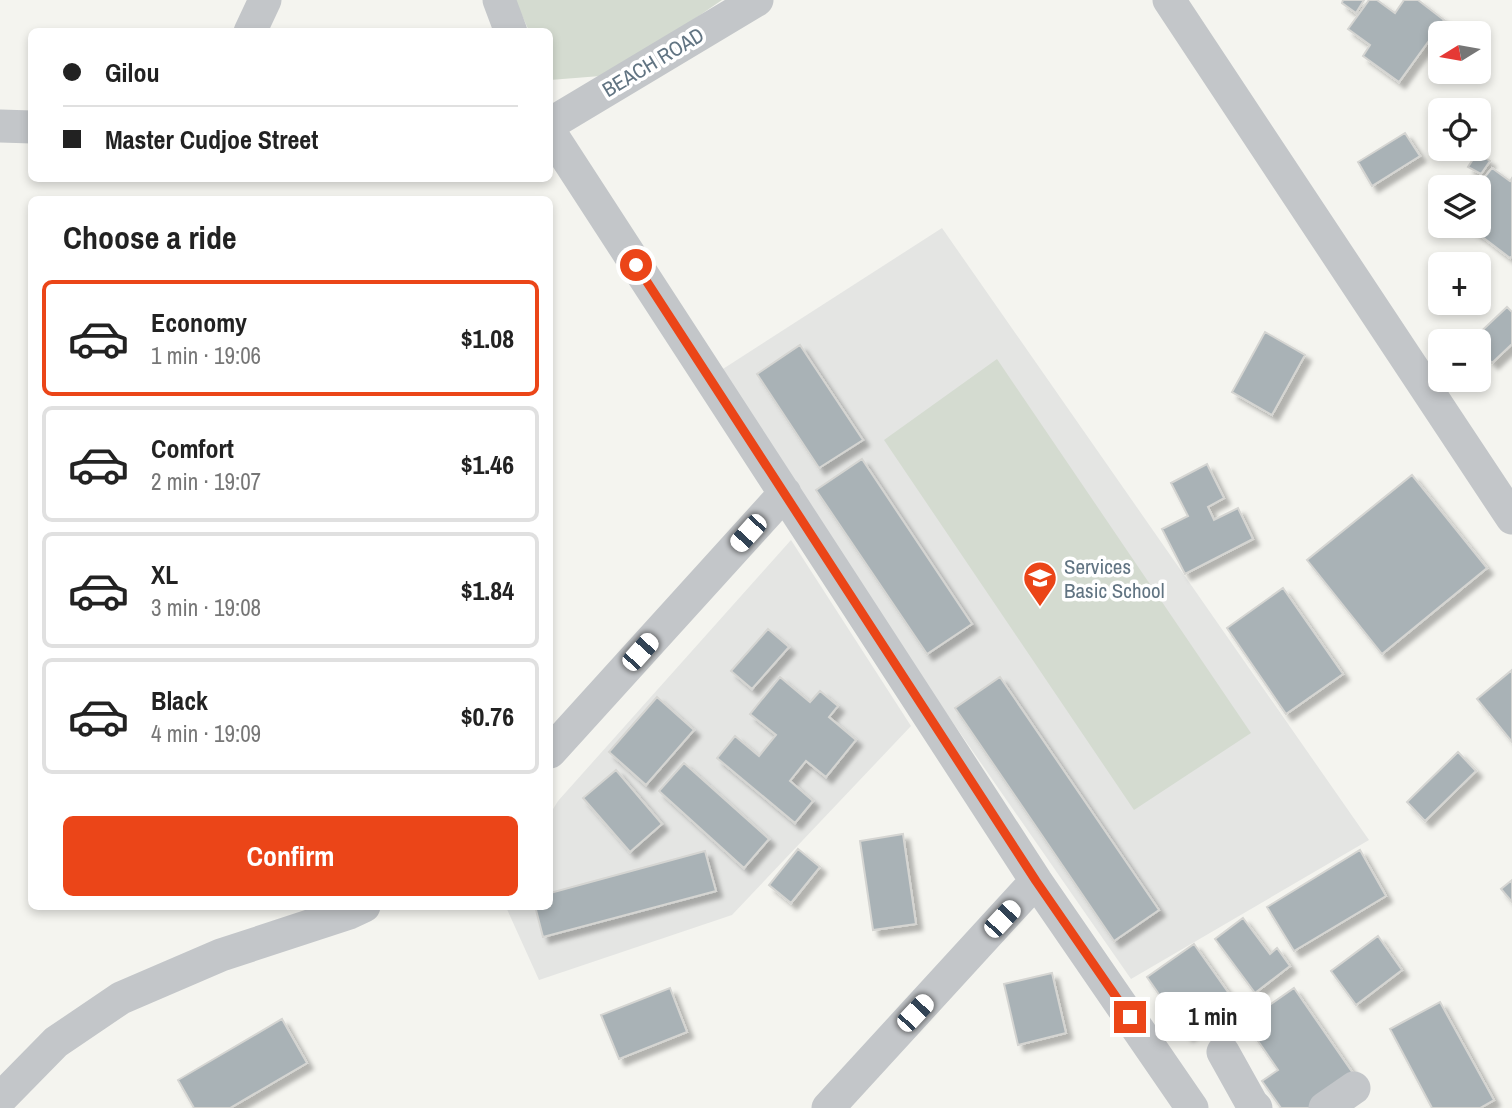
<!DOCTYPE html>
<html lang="en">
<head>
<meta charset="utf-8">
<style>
  body { margin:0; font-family:"Archivo Narrow",sans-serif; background:#f2f2f2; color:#222; height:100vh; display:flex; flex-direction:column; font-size:26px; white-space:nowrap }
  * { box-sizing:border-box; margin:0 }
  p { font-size:23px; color:#767676 }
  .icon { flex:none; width:38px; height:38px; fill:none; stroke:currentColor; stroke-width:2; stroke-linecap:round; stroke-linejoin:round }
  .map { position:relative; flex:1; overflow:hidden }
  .side { position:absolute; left:28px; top:196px; width:525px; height:714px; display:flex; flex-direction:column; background:#fff; border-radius:10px; box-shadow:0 4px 10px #0003 }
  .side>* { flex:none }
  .top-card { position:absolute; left:28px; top:28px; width:525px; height:154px; border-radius:10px; box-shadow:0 4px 10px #0003; display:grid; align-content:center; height:154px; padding:0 35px; background:#fff }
  .needle { width:46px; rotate:259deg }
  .buttons { position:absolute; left:1428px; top:21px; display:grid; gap:14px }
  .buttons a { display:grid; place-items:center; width:63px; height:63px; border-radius:10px; background:#fff; box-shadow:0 4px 10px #0003; font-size:35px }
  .end { position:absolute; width:32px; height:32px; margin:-16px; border:9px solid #eb4518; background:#fff; box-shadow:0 0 0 4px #fff }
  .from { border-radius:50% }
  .bubble { position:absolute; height:49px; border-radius:10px; background:#fff; box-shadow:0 4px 10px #0003; font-size:23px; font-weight:700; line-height:49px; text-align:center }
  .car { position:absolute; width:21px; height:42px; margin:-21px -10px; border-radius:9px; box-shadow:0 0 5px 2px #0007; background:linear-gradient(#fff 24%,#345 0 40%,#fff 0 76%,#345 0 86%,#fff 0) }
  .top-card b { display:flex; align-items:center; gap:24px; height:66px; font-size:26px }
  .top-card b+b { border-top:2px solid #e0e0e0 }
  .top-card i { width:18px; height:18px; background:#222 }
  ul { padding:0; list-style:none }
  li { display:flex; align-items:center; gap:21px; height:116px; margin:0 14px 10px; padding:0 21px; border:4px solid #e0e0e0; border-radius:10px }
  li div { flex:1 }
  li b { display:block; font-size:26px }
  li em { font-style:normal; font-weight:700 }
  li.active { border-color:#eb4518 }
  li>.icon { width:63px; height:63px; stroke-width:1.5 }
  h2 { padding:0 35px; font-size:32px; line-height:84px }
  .primary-button { display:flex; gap:14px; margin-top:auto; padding:14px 35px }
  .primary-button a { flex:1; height:80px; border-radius:10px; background:#eb4518; color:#fff; font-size:28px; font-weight:700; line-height:80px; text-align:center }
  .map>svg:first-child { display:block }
</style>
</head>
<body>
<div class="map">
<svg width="1512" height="1108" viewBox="0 0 1512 1108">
  <defs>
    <filter id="shadow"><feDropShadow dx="6" dy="6" stdDeviation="2" flood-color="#0004"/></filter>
  </defs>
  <rect width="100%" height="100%" fill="#f4f4ef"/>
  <!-- built -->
  <path fill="#e4e5e3" d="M 942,228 L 1369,840 L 1131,979 L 712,376 Z
    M 791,540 L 911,726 L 732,915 L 539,980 L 506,907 L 550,906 L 550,814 L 558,801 Z"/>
  <!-- green -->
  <path fill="#d4dbd0" d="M 515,0 L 722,0 L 613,75 L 550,80 L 550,32 L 529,31 Z
    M 997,359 L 1251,733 L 1134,810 L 884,440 Z"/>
  <!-- building -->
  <path fill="#a9b2b6" stroke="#d5d5d2" stroke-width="2" filter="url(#shadow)" d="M 1343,0 L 1364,0 L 1356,13 L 1342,3 Z
    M 1369,0 L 1377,0 L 1395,13 L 1404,0 L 1418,0 L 1444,20 L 1399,82 L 1363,56 L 1370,45 L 1348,29 Z
    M 1405,133 L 1420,156 L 1372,186 L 1358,162 Z
    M 1477,153 L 1490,161 L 1481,174 L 1468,167 Z
    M 1492,168 L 1510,181 L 1512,178 L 1512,256 L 1510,258 L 1468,226 L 1479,226 L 1479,187 L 1477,187 Z
    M 1507,307 L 1512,312 L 1512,344 L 1492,363 L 1479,348 L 1479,341 L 1472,340 Z
    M 1265,332 L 1305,355 L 1272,415 L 1232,392 Z
    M 800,345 L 863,440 L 819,468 L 757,374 Z
    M 862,459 L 972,624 L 927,654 L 816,490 Z
    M 1207,464 L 1224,498 L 1208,507 L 1214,520 L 1238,508 L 1253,539 L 1185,574 L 1162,529 L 1188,516 L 1171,483 Z
    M 1412,475 L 1487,568 L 1382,654 L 1307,560 Z
    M 1283,588 L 1343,674 L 1286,714 L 1227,628 Z
    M 768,629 L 789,647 L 752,689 L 731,671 Z
    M 1512,670 L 1512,742 L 1477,699 Z
    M 780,677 L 810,702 L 820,691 L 838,706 L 829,717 L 856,740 L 826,777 L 806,761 L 790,781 L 813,801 L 795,823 L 717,758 L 735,736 L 759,756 L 776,735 L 750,714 Z
    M 1000,677 L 1159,910 L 1114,941 L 955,708 Z
    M 657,697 L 694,730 L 646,785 L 609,752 Z
    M 1458,752 L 1476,771 L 1425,821 L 1407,802 Z
    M 684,763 L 769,839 L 744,868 L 659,791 Z
    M 616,770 L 662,824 L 630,852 L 583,798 Z
    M 903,834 L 916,924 L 873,930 L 860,841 Z
    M 798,849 L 820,867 L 791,903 L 769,885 Z
    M 1360,850 L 1386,896 L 1294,951 L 1267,907 Z
    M 705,851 L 716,891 L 543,937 L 535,906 L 550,906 L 550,893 Z
    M 1512,880 L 1512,902 L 1501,889 Z
    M 1243,918 L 1270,954 L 1277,948 L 1290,966 L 1255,993 L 1215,939 Z
    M 1378,936 L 1402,970 L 1356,1005 L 1331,971 Z
    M 1194,944 L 1235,1002 L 1187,1035 L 1147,977 Z
    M 1052,973 L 1066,1033 L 1018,1045 L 1004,984 Z
    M 670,988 L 687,1032 L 619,1059 L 601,1015 Z
    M 1294,988 L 1357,1079 L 1316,1108 L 1281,1108 L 1262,1081 L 1278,1070 L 1245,1022 Z
    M 1440,1002 L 1494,1100 L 1480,1108 L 1432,1108 L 1390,1029 Z
    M 282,1019 L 307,1063 L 230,1108 L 194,1108 L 178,1080 Z"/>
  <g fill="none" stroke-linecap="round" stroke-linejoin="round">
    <!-- minor -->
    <path stroke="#c3c6c9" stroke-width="33" d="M 499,0 L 511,32
      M 1169,0 L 1512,518
      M 250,32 L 265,0
      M 550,124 L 757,0
      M 0,126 L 32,127
      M 550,132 L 1036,881 L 1192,1108
      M 550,752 L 785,493
      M 1223,1052 L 1252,1104 L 1256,1108
      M 0,1099 L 56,1042 L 121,998 L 221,955 L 349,913 L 364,906
      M 828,1108 L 1036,881
      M 1325,1108 L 1354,1088"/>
  </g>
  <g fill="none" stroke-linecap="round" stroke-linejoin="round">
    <!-- route -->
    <path stroke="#eb4518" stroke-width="9" d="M 636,265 L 1036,881 L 1130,1017"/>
  </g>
  <!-- icons -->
  <defs>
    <g id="school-pin" transform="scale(1.75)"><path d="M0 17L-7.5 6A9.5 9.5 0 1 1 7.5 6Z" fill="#eb4518" stroke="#fff"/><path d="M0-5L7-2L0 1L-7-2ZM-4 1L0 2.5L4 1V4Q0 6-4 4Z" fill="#fff"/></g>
  </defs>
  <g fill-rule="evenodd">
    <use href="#school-pin" x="1040" y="578"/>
  </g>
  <g text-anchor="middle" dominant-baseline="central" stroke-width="7" stroke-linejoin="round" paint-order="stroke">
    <!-- street labels -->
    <g font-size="21" fill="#617482" stroke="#fff">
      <text transform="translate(653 62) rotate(-31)">BEACH ROAD</text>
    </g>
    <!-- poi labels -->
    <g font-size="21" fill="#617482" stroke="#fff" text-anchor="start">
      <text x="1064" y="566">Services<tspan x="1064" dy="24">Basic School</tspan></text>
    </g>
  </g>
</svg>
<div class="buttons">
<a><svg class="needle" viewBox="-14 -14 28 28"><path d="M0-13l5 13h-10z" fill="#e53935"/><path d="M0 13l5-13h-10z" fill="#767676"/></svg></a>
<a><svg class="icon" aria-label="locate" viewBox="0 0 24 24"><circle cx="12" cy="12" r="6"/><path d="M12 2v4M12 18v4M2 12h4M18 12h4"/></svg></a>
<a><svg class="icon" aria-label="layers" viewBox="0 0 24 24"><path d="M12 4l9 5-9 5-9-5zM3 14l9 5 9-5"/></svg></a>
<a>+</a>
<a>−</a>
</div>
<i class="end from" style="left:636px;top:265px"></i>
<i class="end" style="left:1130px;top:1017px"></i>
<div class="bubble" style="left:1155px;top:992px;width:116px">1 min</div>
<i class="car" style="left:748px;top:533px;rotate:222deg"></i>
<i class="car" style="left:640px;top:652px;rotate:42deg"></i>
<i class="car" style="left:1002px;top:919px;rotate:43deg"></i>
<i class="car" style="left:915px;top:1013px;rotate:43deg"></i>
<div class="top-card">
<b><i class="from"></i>Gilou</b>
<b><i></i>Master Cudjoe Street</b>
</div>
<section class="side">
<h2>Choose a ride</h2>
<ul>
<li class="active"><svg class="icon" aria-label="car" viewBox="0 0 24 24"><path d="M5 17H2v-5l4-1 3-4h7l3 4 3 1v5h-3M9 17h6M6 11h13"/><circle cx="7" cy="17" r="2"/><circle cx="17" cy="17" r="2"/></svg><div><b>Economy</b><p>1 min · 19:06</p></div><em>$1.08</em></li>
<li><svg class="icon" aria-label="car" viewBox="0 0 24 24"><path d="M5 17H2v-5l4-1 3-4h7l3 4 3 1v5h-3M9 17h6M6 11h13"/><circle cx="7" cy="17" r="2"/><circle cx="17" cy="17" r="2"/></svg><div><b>Comfort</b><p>2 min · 19:07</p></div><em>$1.46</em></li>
<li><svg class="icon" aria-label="car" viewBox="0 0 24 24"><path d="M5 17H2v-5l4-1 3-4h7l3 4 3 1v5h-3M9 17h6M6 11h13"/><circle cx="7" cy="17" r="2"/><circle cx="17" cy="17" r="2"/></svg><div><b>XL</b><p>3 min · 19:08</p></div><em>$1.84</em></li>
<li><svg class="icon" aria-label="car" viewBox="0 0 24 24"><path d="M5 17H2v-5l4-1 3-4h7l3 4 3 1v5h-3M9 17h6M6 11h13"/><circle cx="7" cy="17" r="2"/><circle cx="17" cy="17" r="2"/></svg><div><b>Black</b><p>4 min · 19:09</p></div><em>$0.76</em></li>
</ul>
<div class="primary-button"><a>Confirm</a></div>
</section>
</div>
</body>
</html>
